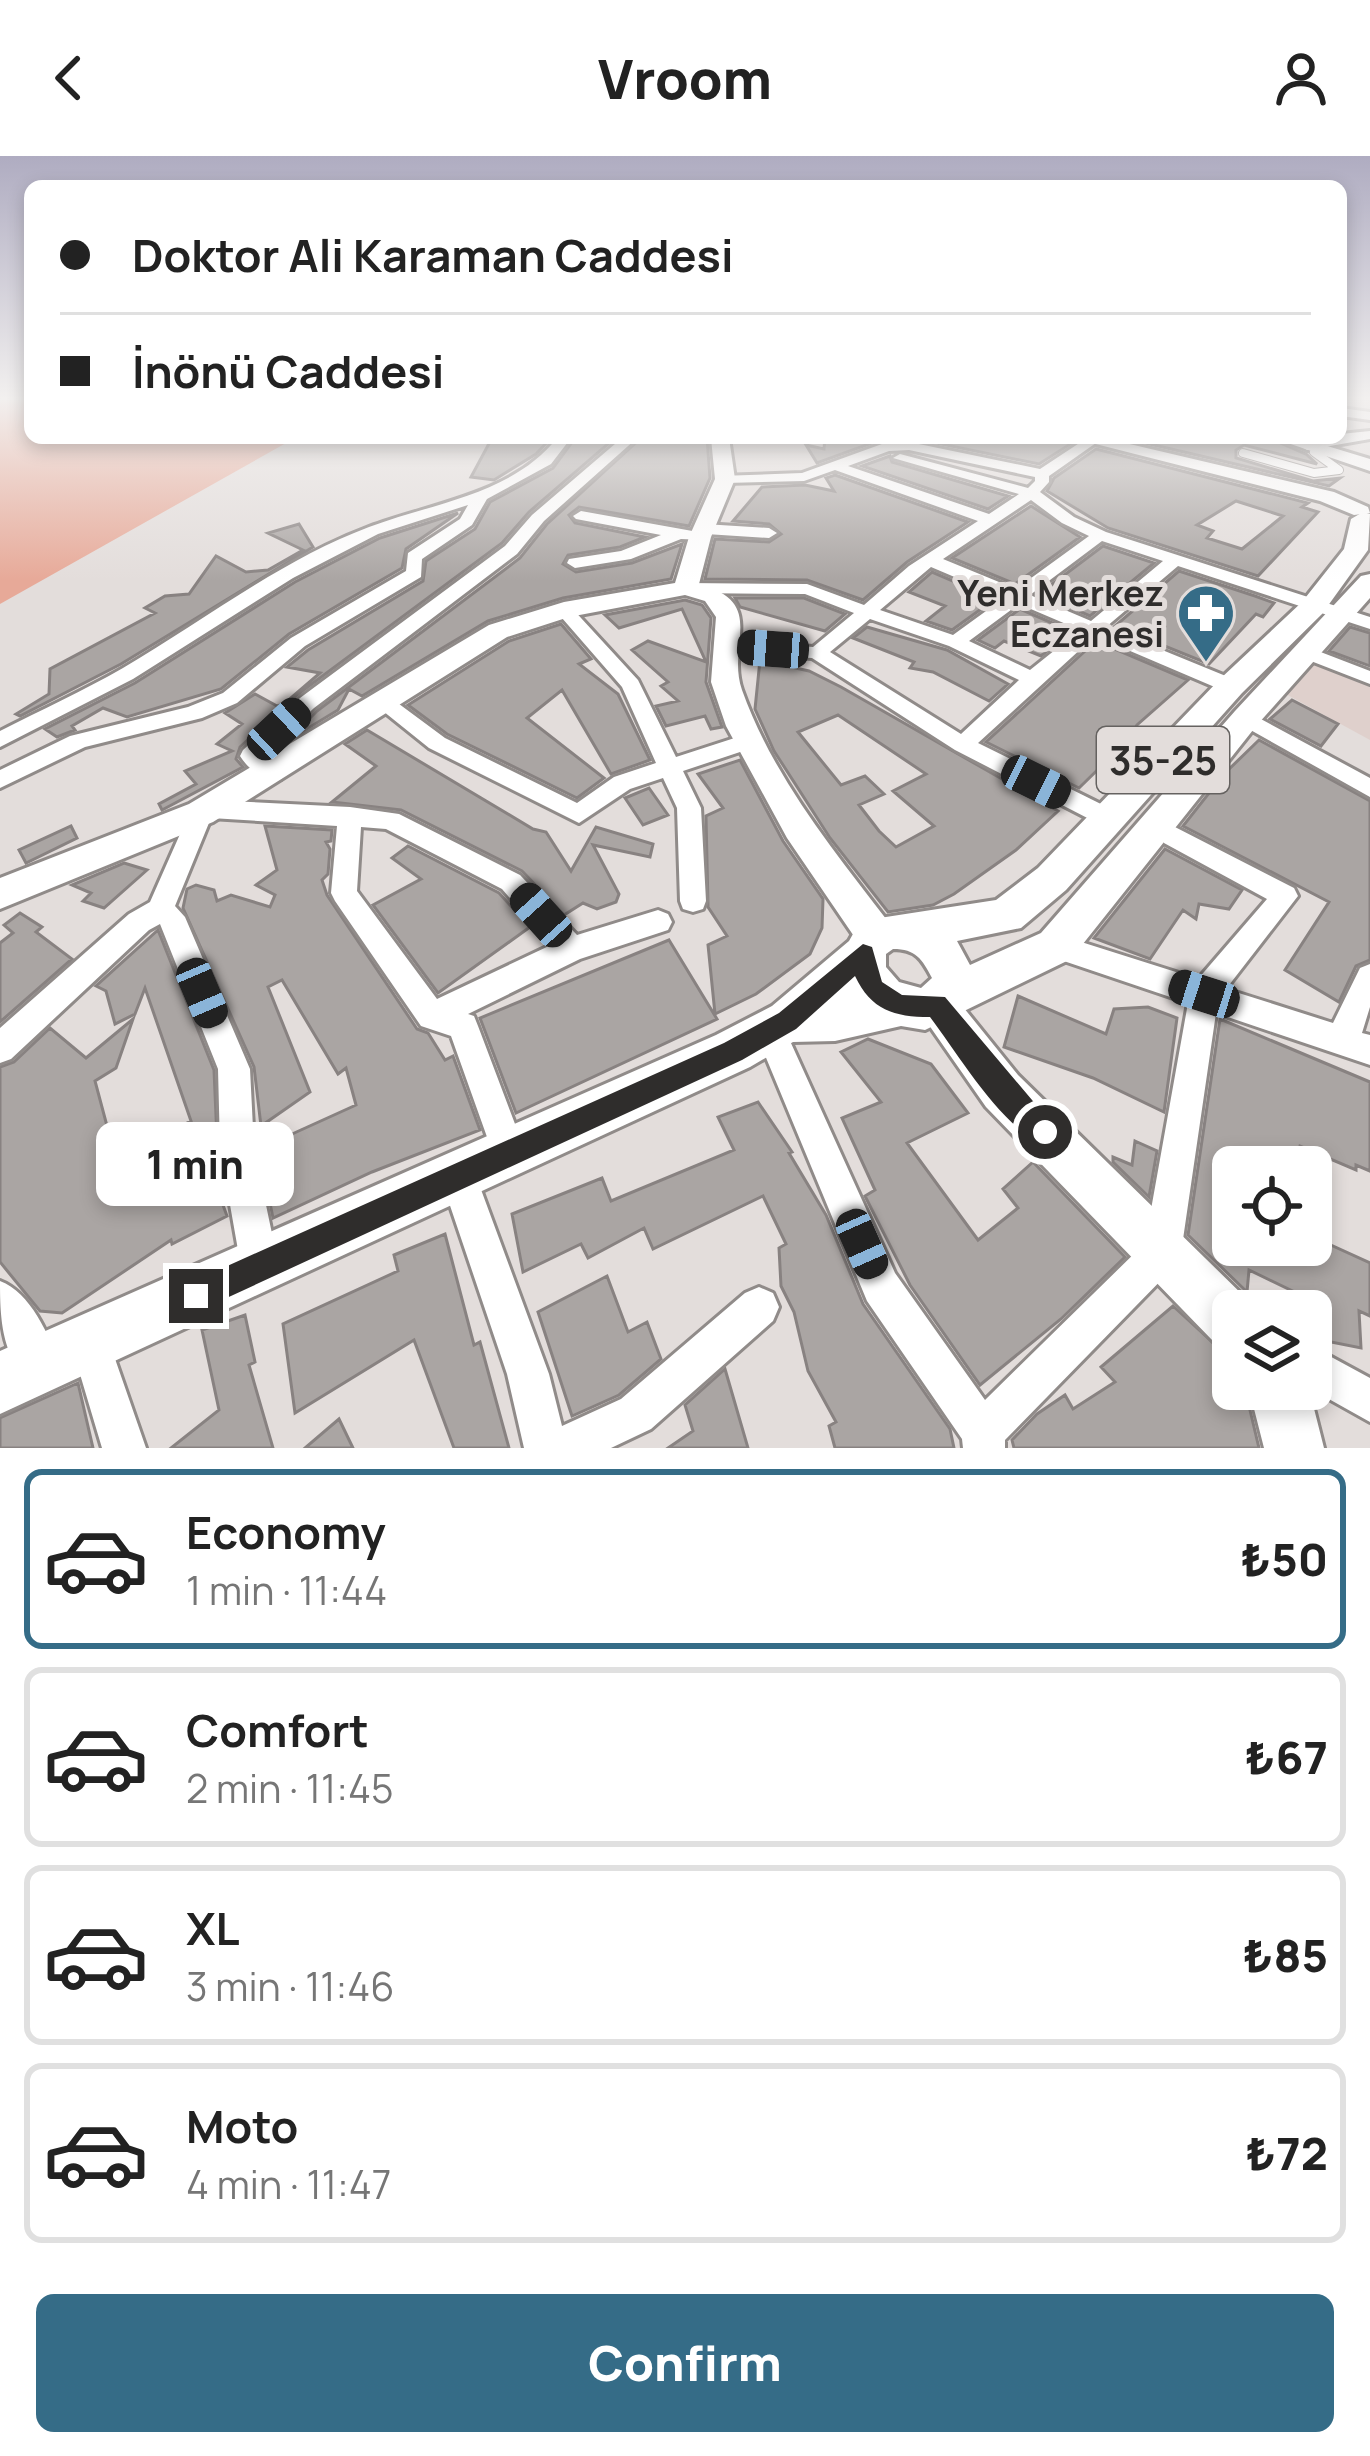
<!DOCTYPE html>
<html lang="en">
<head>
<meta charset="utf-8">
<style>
  body { margin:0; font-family:Manrope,sans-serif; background:#f6f6f6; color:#222; height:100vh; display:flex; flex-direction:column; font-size:45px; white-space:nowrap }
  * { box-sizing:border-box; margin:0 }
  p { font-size:39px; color:#767676 }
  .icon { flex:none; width:66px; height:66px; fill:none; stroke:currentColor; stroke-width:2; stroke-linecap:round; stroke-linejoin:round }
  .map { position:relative; height:1292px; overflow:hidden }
  .panel { display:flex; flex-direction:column; background:#fff; flex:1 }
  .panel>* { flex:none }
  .hud { position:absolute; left:24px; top:24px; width:1323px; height:264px; border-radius:18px; box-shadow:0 6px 18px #0003; display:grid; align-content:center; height:264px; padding:0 36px; background:#fff }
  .controls { position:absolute; left:1212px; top:990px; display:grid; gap:24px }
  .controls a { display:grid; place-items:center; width:120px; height:120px; border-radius:18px; background:#fff; box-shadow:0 6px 18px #0003; font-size:60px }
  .end { position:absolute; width:54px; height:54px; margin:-27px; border:15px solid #2f2d2c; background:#fff; box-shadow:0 0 0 6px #fff }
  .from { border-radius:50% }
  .bubble { position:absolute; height:84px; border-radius:18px; background:#fff; box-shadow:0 6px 18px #0003; font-size:39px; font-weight:800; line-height:84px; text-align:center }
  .car { position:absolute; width:36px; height:72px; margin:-36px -18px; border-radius:15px; box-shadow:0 0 9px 3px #0007; background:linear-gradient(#222 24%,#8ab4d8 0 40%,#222 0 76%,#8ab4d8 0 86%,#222 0) }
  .hud b { display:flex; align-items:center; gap:42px; height:114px; font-size:45px }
  .hud b+b { border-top:3px solid #e0e0e0 }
  .hud i { width:30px; height:30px; background:#222 }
  ul { padding:21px 0 0; list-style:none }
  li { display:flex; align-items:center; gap:36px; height:180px; margin:0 24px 18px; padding:0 12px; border:6px solid #e0e0e0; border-radius:18px }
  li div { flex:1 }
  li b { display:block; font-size:45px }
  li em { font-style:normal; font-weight:800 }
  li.selected { border-color:#356c87 }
  li>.icon { width:108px; height:108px; stroke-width:1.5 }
  .cta { display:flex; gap:24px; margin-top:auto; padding:24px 36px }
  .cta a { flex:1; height:138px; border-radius:18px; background:#356c87; color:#fff; font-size:48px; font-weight:800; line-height:138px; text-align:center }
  header { display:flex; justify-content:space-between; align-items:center; height:156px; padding:0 36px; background:#fff; font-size:54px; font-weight:800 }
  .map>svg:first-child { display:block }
</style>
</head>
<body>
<header><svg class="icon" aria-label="back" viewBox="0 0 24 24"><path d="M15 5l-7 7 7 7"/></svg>Vroom<svg class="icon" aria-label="person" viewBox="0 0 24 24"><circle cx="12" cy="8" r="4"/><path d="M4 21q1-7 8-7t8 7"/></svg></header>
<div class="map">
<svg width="1370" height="1292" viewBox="0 0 1370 1292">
  <rect width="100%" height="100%" fill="#e3dddb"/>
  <!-- built -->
  <path fill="#dfd0cc" d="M 1305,496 L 1370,522 L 1370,584 L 1273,531 Z"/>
  <!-- green -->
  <path fill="#e7a998" d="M 0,244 L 30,244 L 30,282 L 295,282 L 0,448 Z"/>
  <!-- building -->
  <path fill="#aaa5a3" stroke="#888281" stroke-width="3" fill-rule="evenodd" d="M 492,282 L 551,282 L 536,298 L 494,324 L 471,321 Z
    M 575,282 L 615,282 L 529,356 L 502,387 L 297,539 L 240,591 L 236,603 L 243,611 L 162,654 L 159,648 L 196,628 L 185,615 L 232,595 L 217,588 L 242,568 L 225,557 L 255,538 L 277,550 L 284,548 L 320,517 L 287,511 L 308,494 L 423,425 L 426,405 L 475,373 L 490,346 L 553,312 Z
    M 641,282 L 707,282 L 710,322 L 689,370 L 579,351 L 569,359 L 575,367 L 645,381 L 620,391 L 568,399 L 563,408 L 576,416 L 632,407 L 682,388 L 671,423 L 563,442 L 488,465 L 362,540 L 349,533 L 338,554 L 287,585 L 317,555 L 520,402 L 547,368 Z
    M 825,282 L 902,282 L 880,284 L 817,307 L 806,289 L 824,293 Z
    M 912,282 L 1068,282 L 1072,287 L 1039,308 Z
    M 1124,282 L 1269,282 L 1306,298 L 1317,308 L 1244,289 L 1236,294 L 1236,302 L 1313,325 L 1340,322 L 1329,330 Z
    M 1096,293 L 1308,347 L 1302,351 L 1318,356 L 1258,420 L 1108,372 L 1047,335 L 1054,322 ZM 1236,345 L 1283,360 L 1242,393 L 1207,382 L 1213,375 L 1197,369 Z
    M 890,300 L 892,306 L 1008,340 L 988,353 L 862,310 Z
    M 835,319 L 968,366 L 907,406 L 863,444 L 807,424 L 705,423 L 715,383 L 769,386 L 781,378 L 769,368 L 733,365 L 762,331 L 805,329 L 834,335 L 826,322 Z
    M 1031,350 L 1080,381 L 1015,428 L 952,402 Z
    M 458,357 L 406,393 L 402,412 L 289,478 L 221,533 L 127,561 L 103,552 L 72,570 L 75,574 L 57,581 L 45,573 L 135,527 L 295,426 L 380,382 Z
    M 299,368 L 313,391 L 121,508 L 20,560 L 16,558 L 49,538 L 50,513 L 155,457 L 145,452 L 165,440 L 189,438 L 216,400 L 246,416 L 268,414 L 303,394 L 268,377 Z
    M 1103,390 L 1154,407 L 1090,460 L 1039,438 Z
    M 1179,415 L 1255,440 L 1274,447 L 1263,461 L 1256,458 L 1209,508 L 1115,470 Z
    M 932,416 L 995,443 L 952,474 L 926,465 L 945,450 L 909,436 Z
    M 735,442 L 804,442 L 845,458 L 825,475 L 740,451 Z
    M 685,444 L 702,449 L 711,462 L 706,526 L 722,571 L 711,573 L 705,560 L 666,570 L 656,550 L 678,545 L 661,530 L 668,526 L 632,494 L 648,485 L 706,506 L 682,453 L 619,472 L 605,459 Z
    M 1020,453 L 1071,475 L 1041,500 L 1004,485 L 995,492 L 978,484 Z
    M 561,468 L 591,503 L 579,508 L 618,538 L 650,604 L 611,618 L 562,534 L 527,562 L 604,622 L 577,642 L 447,578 L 408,549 L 509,485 Z
    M 867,471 L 947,494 L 1008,528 L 989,545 L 933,516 L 910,512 L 914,506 L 853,482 Z
    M 1350,471 L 1370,477 L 1370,510 L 1329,495 Z
    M 1096,485 L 1188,524 L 1137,569 L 1128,584 L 1079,632 L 986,586 Z
    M 760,504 L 809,515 L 841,531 L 1058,655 L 1016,694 L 954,738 L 933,749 L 888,756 L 830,682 L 774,595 L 755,553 ZM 838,559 L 926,618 L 893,635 L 934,670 L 896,691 L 879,675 L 859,649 L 884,638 L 865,620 L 841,629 L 798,576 Z
    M 1292,544 L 1338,568 L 1321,590 L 1270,563 Z
    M 367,574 L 533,673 L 546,676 L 571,715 L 596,671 L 653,688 L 650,701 L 593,689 L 619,738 L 616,746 L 597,753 L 583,747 L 564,759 L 522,715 L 401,654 L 332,646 L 376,610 L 345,588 Z
    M 1259,584 L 1370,645 L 1370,804 L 1356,810 L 1339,846 L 1285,814 L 1329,746 L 1183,670 L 1224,618 Z
    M 740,604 L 783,685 L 823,743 L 822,772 L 810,798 L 756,838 L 715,858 L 708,789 L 727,780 L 708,751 L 706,660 L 723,652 L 698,618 Z
    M 649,632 L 668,659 L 643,669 L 625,642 Z
    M 71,670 L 77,682 L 26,707 L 19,694 Z
    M 265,670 L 332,674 L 331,685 L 326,686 L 330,693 L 328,718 L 322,724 L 327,739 L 417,873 L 428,877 L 445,904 L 453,900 L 480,974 L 372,1016 L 273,1062 L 259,993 L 356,949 L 346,912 L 338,918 L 282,824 L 268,831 L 310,936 L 261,970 L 254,911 L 183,752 L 187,733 L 196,729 L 214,734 L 217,745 L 231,739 L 270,751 L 275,739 L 256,729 L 277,714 Z
    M 408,690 L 499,737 L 530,771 L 438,837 L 373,749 L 421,723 L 392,702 Z
    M 1165,693 L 1242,734 L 1229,753 L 1199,748 L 1196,763 L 1183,754 L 1150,803 L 1094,782 Z
    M 124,707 L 147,714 L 104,752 L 83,745 L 91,737 L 72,729 Z
    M 20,757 L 42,771 L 36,776 L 72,803 L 0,866 L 0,787 L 13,777 L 4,769 Z
    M 158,774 L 214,914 L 218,1006 L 212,1019 L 227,1060 L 172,1088 L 171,1084 L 62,1157 L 40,1155 L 0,1106 L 0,911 L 14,906 L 50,872 L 86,902 L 133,863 L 116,912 L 95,925 L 119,1015 L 148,1000 L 149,1006 L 188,977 L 185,968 L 191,965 L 145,832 L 135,858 L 115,868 L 106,835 L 96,830 Z
    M 669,784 L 717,863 L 516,957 L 480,862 Z
    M 1018,840 L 1106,878 L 1114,853 L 1148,851 L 1177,862 L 1164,956 L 1093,922 L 1004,891 Z
    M 1220,863 L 1370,926 L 1370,1015 L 1356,1009 L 1356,1014 L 1300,990 L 1295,1011 L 1233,1011 L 1233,1089 L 1311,1089 L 1311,1080 L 1370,1107 L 1370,1160 L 1359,1155 L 1361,1192 L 1311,1182 L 1309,1143 L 1249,1114 L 1247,1136 L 1188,1079 Z
    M 868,883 L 931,908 L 968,957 L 907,987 L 978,1084 L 1018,1052 L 1003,1033 L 1033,1006 L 1125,1101 L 1061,1163 L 980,1229 L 910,1129 L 865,1040 L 875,1034 L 842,962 L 881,946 L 841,896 Z
    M 758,946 L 792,996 L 789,997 L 826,1059 L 863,1148 L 950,1273 L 954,1292 L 835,1292 L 829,1270 L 836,1266 L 808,1215 L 794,1156 L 781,1130 L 779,1092 L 786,1088 L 763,1040 L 653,1093 L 644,1072 L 588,1102 L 581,1088 L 523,1116 L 512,1058 L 602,1022 L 611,1045 L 734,994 L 718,961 Z
    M 1135,985 L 1157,995 L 1149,1041 L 1113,1006 L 1113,1001 L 1132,1009 Z
    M 445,1078 L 474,1189 L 480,1186 L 509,1292 L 454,1292 L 414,1184 L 295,1257 L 283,1168 L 398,1115 L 394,1099 Z
    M 607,1120 L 628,1176 L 647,1166 L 661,1203 L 619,1239 L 572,1260 L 538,1156 Z
    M 1173,1150 L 1233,1205 L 1233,1233 L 1245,1233 L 1259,1292 L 1014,1292 L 1012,1284 L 1037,1258 L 1065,1239 L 1073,1253 L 1115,1226 L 1101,1211 Z
    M 245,1159 L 255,1206 L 249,1209 L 273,1292 L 171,1292 L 219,1254 L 202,1174 Z
    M 725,1213 L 748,1292 L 668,1292 L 693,1275 L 685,1249 Z
    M 78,1227 L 93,1292 L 0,1292 L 0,1262 Z
    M 339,1263 L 353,1292 L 305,1292 Z"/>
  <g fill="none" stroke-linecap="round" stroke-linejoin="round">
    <!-- lane casing -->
    <g stroke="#908b89" stroke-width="10">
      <path id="lane" d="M 1243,297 L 1314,317 L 1339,314 L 1314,296 L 1318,293"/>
    </g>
    <!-- street casing -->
    <g stroke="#908b89" stroke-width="6">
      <path id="street" d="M 1341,252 L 1370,256 L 1370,264 L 1341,260 Z
        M 1370,275 L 1370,283 L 1307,294 L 1300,290 L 1324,282 L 1341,282 L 1341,278 Z
        M 557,282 L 571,282 L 551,308 L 487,343 L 472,369 L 422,403 L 421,421 L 305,490 L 237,547 L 202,562 L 85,591 L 0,632 L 0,614 L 70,580 L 188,551 L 223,537 L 291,482 L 406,415 L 408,397 L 460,363 L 468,349 L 378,378 L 293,422 L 133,523 L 0,591 L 0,575 C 41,554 83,535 123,512 C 203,465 281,404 369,371 C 433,347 513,338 557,282 Z
        M 622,282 L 637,282 L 544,365 L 517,398 L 314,552 L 265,599 L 285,617 L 281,623 C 265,627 248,613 240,600 L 243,594 L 300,542 L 505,390 L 532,359 Z
        M 1087,282 L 1103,282 L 1049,320 L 1049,326 L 1040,336 L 1074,361 L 1106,376 L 1370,461 L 1370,473 L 1178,410 L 1106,471 L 1238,525 L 1241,530 L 1238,535 L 1224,535 L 1095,480 L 978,587 L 1117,656 L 1120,662 L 1117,668 L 1099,668 L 955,594 L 812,502 L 729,496 L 719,490 L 729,484 L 813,491 L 854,457 L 805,438 L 686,437 L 677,432 L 686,427 L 807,428 L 864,449 L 909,410 L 978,365 L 835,314 L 804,325 L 725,327 L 718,323 L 720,320 L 802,317 L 882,288 L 909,286 L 1040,313 ZM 909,294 L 1035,321 L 1035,325 L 1028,332 L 900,298 L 893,302 L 1019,338 L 989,358 L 848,310 L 889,295 ZM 1031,344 L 1062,367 L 1089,380 L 1016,433 L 943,403 ZM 1102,385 L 1163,405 L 1091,465 L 1030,439 ZM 931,411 L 1004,442 L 953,479 L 880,454 ZM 1019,448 L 1080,474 L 1030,514 L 969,485 ZM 870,463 L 949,490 L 1019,524 L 961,578 L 830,496 Z
        M 581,355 L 698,376 L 698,370 L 704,368 L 769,372 L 777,377 L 769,382 L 706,378 L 706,384 L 681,383 L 631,403 L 575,412 L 567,407 L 569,403 L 621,395 L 661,379 L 576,363 L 573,360 Z
        M 564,449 L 570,450 L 638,524 L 676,601 L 750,577 L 761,585 L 758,590 L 683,615 L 701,652 L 706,745 L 703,753 L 693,756 L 683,753 L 680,745 L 677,652 L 663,622 L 630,633 L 579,667 L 429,592 L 373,547 L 384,540 L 391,542 L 445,582 L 577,647 L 614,621 L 656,607 L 622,531 L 555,454 Z
        M 1305,490 L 1370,515 L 1370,528 L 1298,500 L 1298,492 Z
        M 1246,555 L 1370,622 L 1370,641 L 1238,567 L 1235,562 L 1238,557 Z
        M 208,644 L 350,651 L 399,658 L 520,719 L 577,779 L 658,754 L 668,758 L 672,766 L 668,774 L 580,803 L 468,858 L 474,860 L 478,870 L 526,997 L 521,1009 L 509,1014 L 497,1009 L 451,880 L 421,870 L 335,745 L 331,737 L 337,670 L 211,662 L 175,750 L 185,761 L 250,913 L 254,992 L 279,1111 L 273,1124 L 260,1130 L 247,1124 L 241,1111 L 220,992 L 218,913 L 160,768 L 149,774 L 11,903 L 0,907 L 0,872 L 129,758 L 150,746 L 192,651 ZM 361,671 L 386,673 L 502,733 L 551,789 L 437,843 L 357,735 Z
        M 1173,670 L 1294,732 L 1298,740 L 1226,833 L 1333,867 L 1360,812 L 1370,808 L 1370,851 L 1362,877 L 1370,879 L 1370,909 L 1216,857 L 1181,1097 L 1175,1110 L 1005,1284 L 1005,1292 L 963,1292 L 962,1283 L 867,1145 L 755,875 L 759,865 L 770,861 L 781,865 L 895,1117 L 985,1244 L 1145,1087 L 1188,847 L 1046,799 L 1042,790 L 1046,781 L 1056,778 L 1198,823 L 1267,743 L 1164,687 L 1160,680 L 1164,673 Z
        M 458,1002 L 470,1008 L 476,1020 L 549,1218 L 562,1270 L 621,1243 L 745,1137 L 759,1131 L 773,1137 L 779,1151 L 773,1165 L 651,1273 L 611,1292 L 524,1292 L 507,1218 L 440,1020 L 446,1008 Z
        M 0,1125 C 31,1137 48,1178 60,1208 L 54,1222 L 40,1228 C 1,1212 0,1161 0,1125 Z
        M 91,1168 L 105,1174 L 146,1292 L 102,1292 L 71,1188 L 77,1174 Z
        M 1311,1190 L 1370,1222 L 1370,1266 L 1311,1233 Z"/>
    </g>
    <!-- secondary casing -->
    <g stroke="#908b89" stroke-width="6">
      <path id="secondary" d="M 711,282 L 729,282 L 735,323 L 711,381 L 699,428 C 768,447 726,488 742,534 C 773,621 834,695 890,768 L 895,780 L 890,792 L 876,796 L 862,792 L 787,682 L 726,570 L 711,526 L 716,461 L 705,445 L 685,439 L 569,461 L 507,481 L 213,666 L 0,753 L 0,722 L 189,648 L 489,469 L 564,446 L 675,427 L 689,381 L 715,323 Z
        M 1072,282 L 1104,282 L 1334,336 L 1368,351 L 1370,357 L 1354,359 L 1320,345 Z
        M 1273,282 L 1301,282 L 1370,303 L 1370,315 Z
        M 936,830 L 951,836 L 1018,919 L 1252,1148 L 1255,1155 L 1233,1155 L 1233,1194 L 1214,1186 L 986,951 L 915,849 L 921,836 Z
        M 1249,1233 L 1309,1233 L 1324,1292 L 1264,1292 Z"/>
    </g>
    <!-- primary casing -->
    <g stroke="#908b89" stroke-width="6">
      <path id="primary" d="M 1363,356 L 1370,358 L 1368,394 L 1322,458 L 1242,537 L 1066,734 L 1021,772 L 957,785 L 970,809 L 1041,777 L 1235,555 L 1361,420 L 1370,418 L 1370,442 L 1257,569 L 1071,803 L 925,874 L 901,870 L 835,885 L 793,886 L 750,911 L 0,1258 L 0,1195 L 716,879 L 772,850 L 849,785 L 857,771 L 873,763 L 996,744 L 1038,712 L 1220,523 L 1302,446 L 1344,393 L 1351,363 ZM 893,793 C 916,793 922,803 932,822 L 921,832 L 899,826 L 886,811 L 886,798 Z"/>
    </g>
    <!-- lane -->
    <use href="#lane" stroke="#fff" stroke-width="8"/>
    <!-- street -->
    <use href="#street" fill="#fff" fill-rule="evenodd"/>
    <!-- secondary -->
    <use href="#secondary" fill="#fff" fill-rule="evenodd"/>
    <!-- primary -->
    <use href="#primary" fill="#fff" fill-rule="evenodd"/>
  </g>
  <!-- sky -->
  <linearGradient id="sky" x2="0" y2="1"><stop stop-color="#afacc1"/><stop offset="0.57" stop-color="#f2f0ef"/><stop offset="1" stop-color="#f2f0ef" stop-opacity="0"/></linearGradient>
  <rect width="1370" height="425" fill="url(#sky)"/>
  <!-- route -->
  <path fill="#2f2d2c" d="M 863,788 L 872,791 L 882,826 L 902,839 L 945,841 L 1059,976 L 1055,986 L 1045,990 C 1002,972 958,898 930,861 C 894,861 871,854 855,820 L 796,873 L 742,904 L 207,1151 L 196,1156 L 185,1151 L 180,1140 L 185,1129 L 724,887 L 779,857 Z"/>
  <!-- icons -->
  <defs>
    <g id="pharmacy-pin" transform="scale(3)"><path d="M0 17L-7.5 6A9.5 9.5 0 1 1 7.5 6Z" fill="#356c87" stroke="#e3dddb"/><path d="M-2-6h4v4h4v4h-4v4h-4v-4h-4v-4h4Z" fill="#fff"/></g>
  </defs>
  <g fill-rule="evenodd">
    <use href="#pharmacy-pin" x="1206" y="457"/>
  </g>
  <g text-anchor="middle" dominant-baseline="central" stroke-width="10" stroke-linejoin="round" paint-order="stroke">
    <!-- far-poi labels -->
    <g font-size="36" font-weight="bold" fill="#2f2d2c" stroke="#e3dddb" text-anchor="end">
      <text x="1164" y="436">Yeni Merkez<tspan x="1164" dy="41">Eczanesi</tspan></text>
    </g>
    <!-- shield labels -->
    <rect fill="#e3dddb" stroke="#656260" stroke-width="3" x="1097" y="571" width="132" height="66" rx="9"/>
    <g font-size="39" font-weight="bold" fill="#2f2d2c">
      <text x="1163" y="604">35-25</text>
    </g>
  </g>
</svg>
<div class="controls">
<a><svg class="icon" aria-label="locate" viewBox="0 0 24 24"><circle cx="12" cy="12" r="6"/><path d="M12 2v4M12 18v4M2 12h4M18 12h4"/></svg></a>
<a><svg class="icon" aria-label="layers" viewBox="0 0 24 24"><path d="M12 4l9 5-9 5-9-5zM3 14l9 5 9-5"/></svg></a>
</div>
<i class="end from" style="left:1045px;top:976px"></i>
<i class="end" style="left:196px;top:1140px"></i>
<div class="bubble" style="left:96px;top:966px;width:198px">1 min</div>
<i class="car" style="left:773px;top:493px;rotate:274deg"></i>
<i class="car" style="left:279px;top:573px;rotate:47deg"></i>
<i class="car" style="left:1036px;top:626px;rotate:116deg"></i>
<i class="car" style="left:541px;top:759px;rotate:318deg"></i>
<i class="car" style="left:202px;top:837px;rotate:157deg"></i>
<i class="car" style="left:1204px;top:838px;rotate:288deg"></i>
<i class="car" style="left:862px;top:1088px;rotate:156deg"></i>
<div class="hud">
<b><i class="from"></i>Doktor Ali Karaman Caddesi</b>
<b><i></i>İnönü Caddesi</b>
</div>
</div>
<section class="panel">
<ul>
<li class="selected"><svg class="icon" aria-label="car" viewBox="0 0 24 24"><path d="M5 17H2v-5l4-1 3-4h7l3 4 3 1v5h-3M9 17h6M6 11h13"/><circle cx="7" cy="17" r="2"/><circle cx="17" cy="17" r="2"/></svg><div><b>Economy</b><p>1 min · 11:44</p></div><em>₺50</em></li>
<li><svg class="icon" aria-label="car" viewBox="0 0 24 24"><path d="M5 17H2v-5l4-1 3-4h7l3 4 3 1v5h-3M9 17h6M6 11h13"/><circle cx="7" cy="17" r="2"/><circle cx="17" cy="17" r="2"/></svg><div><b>Comfort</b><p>2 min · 11:45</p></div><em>₺67</em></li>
<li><svg class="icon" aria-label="car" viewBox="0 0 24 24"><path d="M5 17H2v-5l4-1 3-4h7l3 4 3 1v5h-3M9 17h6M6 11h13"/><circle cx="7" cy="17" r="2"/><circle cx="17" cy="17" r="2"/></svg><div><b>XL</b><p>3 min · 11:46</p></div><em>₺85</em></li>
<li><svg class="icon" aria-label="car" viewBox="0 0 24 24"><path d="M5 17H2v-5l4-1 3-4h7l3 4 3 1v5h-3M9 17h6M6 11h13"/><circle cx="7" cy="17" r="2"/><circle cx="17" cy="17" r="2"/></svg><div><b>Moto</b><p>4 min · 11:47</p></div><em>₺72</em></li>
</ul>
<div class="cta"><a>Confirm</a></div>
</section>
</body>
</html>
